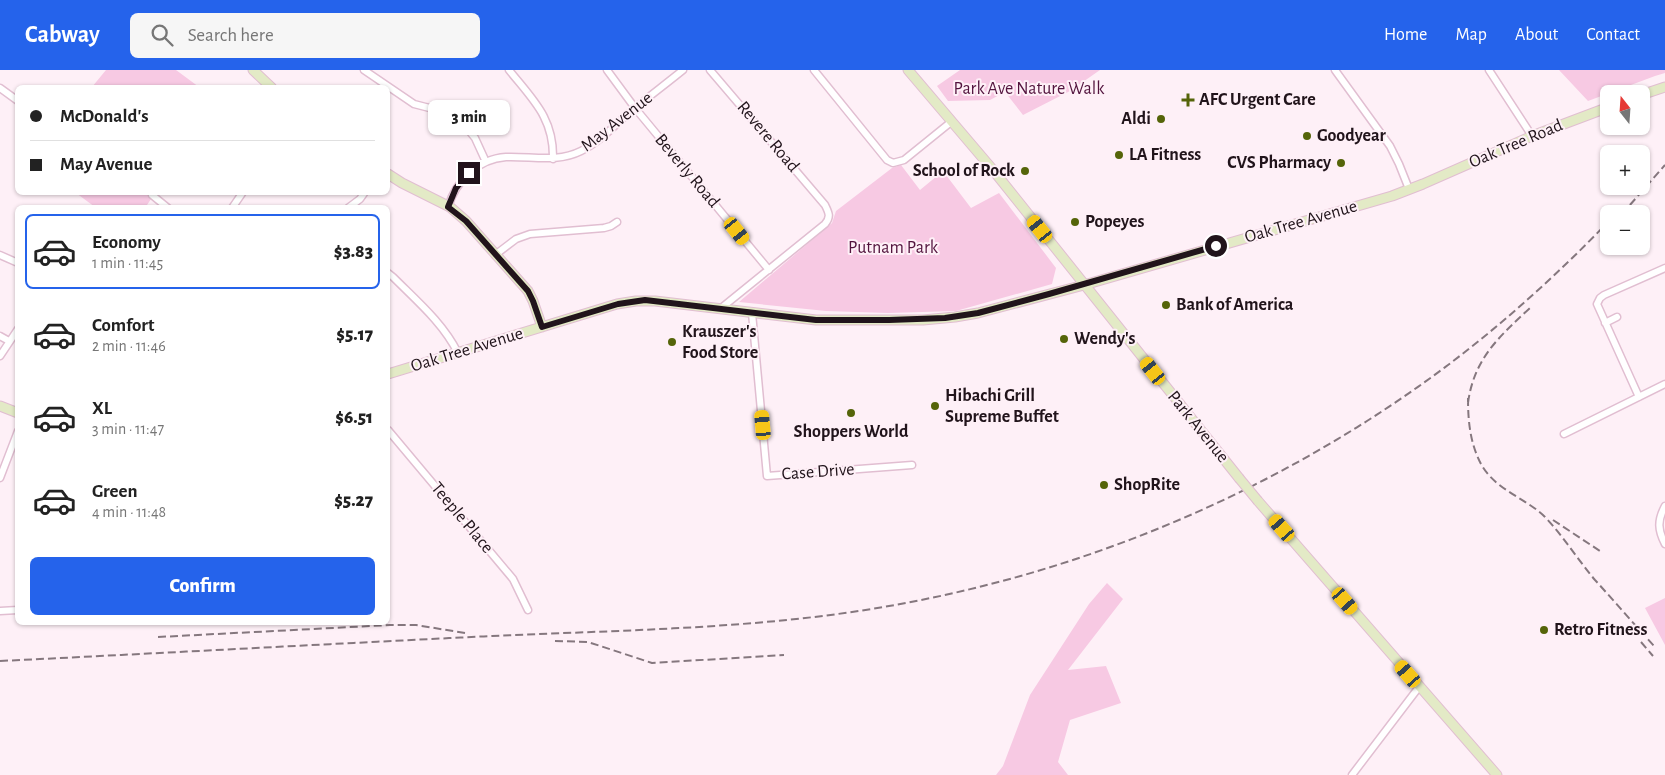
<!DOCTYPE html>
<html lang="en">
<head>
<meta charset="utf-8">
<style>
  body { margin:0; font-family:"Alegreya Sans",sans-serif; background:#f6f6f6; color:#222; height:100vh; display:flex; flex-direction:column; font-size:19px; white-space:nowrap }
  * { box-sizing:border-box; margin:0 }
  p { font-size:16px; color:#767676 }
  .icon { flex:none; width:28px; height:28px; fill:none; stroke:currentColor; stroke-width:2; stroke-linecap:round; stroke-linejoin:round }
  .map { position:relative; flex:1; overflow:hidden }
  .panel { position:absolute; left:15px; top:135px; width:375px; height:420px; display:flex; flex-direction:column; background:#fff; border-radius:8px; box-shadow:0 1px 4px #0004 }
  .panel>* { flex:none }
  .banner { position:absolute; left:15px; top:15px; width:375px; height:110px; border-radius:8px; box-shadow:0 1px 4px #0004; display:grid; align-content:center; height:110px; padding:0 15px; background:#fff }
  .needle { width:32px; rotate:343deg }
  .controls { position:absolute; left:1600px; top:15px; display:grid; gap:10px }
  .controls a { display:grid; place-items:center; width:50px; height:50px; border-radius:8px; background:#fff; box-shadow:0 1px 4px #0004; font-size:25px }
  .end { position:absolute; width:22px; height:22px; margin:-11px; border:6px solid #21141b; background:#fff; box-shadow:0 0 0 2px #fff }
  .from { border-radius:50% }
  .bubble { position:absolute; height:35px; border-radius:8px; background:#fff; box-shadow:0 1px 4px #0004; font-size:16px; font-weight:800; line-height:35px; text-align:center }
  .car { position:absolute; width:15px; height:30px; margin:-15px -8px; border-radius:6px; box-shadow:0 0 4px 1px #0007; background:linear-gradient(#f5c518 24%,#345 0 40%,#f5c518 0 76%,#345 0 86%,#f5c518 0) }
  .banner b { display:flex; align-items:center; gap:18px; height:48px; font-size:19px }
  .banner b+b { border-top:1px solid #e0e0e0 }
  .banner i { width:12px; height:12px; background:#222 }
  ul { padding:9px 0 0; list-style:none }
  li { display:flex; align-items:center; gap:15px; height:75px; margin:0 10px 8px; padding:0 5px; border:2px solid transparent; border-radius:8px }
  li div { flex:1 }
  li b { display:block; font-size:19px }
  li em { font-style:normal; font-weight:800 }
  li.on { border-color:#2563eb }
  li>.icon { width:45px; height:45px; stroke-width:1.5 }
  .action { display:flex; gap:10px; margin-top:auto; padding:10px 15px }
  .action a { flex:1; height:58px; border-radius:8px; background:#2563eb; color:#fff; font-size:20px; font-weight:800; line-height:58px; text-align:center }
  header { display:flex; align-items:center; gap:30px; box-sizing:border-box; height:70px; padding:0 25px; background:#2563eb; color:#fff }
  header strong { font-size:24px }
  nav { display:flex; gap:28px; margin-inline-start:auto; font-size:18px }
  .search { width:350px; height:45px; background:#f6f6f6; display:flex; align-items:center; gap:12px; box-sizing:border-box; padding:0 18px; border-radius:8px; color:#767676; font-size:19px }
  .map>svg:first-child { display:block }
</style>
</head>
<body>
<header>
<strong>Cabway</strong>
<div class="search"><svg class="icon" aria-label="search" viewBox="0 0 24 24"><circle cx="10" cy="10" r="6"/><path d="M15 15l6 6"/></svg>Search here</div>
<nav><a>Home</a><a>Map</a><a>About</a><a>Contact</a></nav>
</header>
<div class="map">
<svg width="1665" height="705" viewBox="0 0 1665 705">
  <rect width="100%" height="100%" fill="#fef0f7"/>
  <!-- green -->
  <path fill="#f7c9e3" d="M 106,0 L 176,0 L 199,17 L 92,17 Z
    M 960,0 L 1100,0 L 1070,21 L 1023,45 L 1005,22 L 990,30 L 948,31 L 937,16 Z
    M 1559,0 L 1665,0 L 1665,3 L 1655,6 L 1588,31 Z
    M 901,95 L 920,120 L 943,101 L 971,138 L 999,123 L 1056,198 L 1052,214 L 956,241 L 888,243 L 826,241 L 739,232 L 832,153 L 836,141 L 892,98 Z
    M 76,123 L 155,123 L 145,138 L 95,137 Z
    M 1107,513 L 1123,529 L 1068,600 L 1106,596 L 1121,633 L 1070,650 L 1058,692 L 1068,705 L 996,705 L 1003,696 L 1030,625 L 1089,534 Z
    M 1665,528 L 1665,575 L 1645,538 Z"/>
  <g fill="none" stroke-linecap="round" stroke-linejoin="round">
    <!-- street casing -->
    <g stroke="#e1bed1" stroke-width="9">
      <path id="street" d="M 364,0 L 414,34 L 445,42 L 466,57 L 475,68 L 486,92
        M 509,0 C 533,30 554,48 553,89
        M 607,0 L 635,38 L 769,200
        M 710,0 L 825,135 C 829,143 831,147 825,154 L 720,239
        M 814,0 L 887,90 L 893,93 L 904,90 L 951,52
        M 1335,0 L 1390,76 L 1399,94 L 1409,119
        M 1489,0 L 1532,66
        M 0,18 L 18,31
        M 152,125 L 168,138
        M 448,137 C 456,111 477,89 506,87 C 532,86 557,93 581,81 C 602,71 617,52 635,38 C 651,25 667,13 683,0
        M 232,138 L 243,122
        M 348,138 L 360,129 L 365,122
        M 0,185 L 18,193
        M 495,185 L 516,169 L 530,164 L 604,158 L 611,156 L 617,152
        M 388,203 L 393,207 C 417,231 443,253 458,283
        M 752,243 L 767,406 L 912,395
        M 1605,253 L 1617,247
        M 0,266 L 9,271
        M 0,286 L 18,259
        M 1639,327 L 1597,234 L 1600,228 L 1604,225 L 1665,198
        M 388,360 L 513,509 L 528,540
        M 1564,364 L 1665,314
        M 0,408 L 18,361
        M 1665,436 C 1657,451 1658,460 1665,474
        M 0,541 L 18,540
        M 1352,705 L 1419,617"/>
    </g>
    <!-- secondary casing -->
    <g stroke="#e1bed1" stroke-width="11">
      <path id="secondary" d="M 253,0 L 272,18
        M 908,0 L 993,100 L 1239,408
        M 1641,25 L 1665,17
        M 388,104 L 402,113 L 450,137 L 466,151 L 528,221 L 533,231 L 542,257
        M 388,304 L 617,234 L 636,231 L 655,231 L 816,250 L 923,250 L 955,247 L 978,243 L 1084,215 L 1392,126 L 1423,114 L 1532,66 L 1609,37
        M 0,336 L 18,343
        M 1258,431 L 1497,705"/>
    </g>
    <!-- street -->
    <use href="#street" stroke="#fff" stroke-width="6"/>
    <!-- secondary -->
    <use href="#secondary" stroke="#e3eac6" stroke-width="9"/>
    <!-- rail -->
    <path stroke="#85777e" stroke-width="2" stroke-dasharray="8 4" stroke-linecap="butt" d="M 1622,144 L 1665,95
      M 1468,328 C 1468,351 1470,373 1481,394 C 1495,420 1526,428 1545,447 C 1564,467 1578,490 1595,510 C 1615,532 1634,554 1654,576
      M 1468,333 C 1474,288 1500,266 1531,237
      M 1553,450 L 1603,483
      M 158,567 L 390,555 L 416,555 L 465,563
      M 555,571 L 588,572 L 652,593 L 784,585
      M 1641,572 L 1653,586
      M 0,591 C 164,583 328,574 492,566 C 623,560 760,559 889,536 C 1090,501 1284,418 1448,295 C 1505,252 1559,203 1609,151"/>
    <!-- secondary-bridge casing -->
    <g stroke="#e1bed1" stroke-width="11" stroke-linecap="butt">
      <path id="secondary-bridge" d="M 1239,408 L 1258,431"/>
    </g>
    <!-- secondary-bridge -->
    <use href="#secondary-bridge" stroke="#e3eac6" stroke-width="9"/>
  </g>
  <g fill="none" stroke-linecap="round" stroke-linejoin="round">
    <!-- route -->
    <path stroke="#21141b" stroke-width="6" d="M 469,103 L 456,118 L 448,137 L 466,151 L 528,221 L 533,231 L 542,257 L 618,234 L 645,230 L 816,250 L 889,250 L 945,248 L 978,243 L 1049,224 L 1216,176"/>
  </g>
  <!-- markers -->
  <g fill="#556409" stroke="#fef0f7" stroke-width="2">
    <path d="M1185.5 22.5h5v5h5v5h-5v5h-5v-5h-5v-5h5z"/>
    <circle cx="1161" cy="49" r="5"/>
    <circle cx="1307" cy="66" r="5"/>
    <circle cx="1119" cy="85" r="5"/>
    <circle cx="1341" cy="93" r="5"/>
    <circle cx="1025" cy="101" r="5"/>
    <circle cx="1075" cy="152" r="5"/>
    <circle cx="1166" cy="235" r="5"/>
    <circle cx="1064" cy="269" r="5"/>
    <circle cx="672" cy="272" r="5"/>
    <circle cx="935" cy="336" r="5"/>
    <circle cx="851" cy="343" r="5"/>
    <circle cx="1104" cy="415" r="5"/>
    <circle cx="1544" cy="560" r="5"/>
  </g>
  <g text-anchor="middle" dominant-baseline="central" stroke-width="4" stroke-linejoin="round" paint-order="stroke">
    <!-- park labels -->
    <g font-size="18" fill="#53143e" stroke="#fef0f7">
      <text x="1029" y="19">Park Ave Nature Walk</text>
      <text x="893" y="178">Putnam Park</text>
    </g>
    <!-- poi labels -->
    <g font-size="18" font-weight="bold" fill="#21141b" stroke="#fef0f7" text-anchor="start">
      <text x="1199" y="30">AFC Urgent Care</text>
      <text x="1151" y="49" text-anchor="end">Aldi</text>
      <text x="1317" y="66">Goodyear</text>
      <text x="1129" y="85">LA Fitness</text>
      <text x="1331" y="93" text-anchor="end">CVS Pharmacy</text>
      <text x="1015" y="101" text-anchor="end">School of Rock</text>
      <text x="1085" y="152">Popeyes</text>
      <text x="1176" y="235">Bank of America</text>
      <text x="682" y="262">Krauszer's<tspan x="682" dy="21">Food Store</tspan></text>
      <text x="1074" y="269">Wendy's</text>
      <text x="945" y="326">Hibachi Grill<tspan x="945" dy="21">Supreme Buffet</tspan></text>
      <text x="851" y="362" text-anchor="middle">Shoppers World</text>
      <text x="1114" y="415">ShopRite</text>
      <text x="1554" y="560">Retro Fitness</text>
    </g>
    <!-- street labels -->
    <g font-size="18" fill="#21141b" stroke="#fef0f7">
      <text transform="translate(617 52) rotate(-38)">May Avenue</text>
      <text transform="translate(768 67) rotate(50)">Revere Road</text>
      <text transform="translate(1516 74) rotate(-23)">Oak Tree Road</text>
      <text transform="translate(687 101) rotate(50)">Beverly Road</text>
      <text transform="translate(1301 152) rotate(-16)">Oak Tree Avenue</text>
      <text transform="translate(467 280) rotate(-17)">Oak Tree Avenue</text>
      <text transform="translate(1198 357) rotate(51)">Park Avenue</text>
      <text transform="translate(818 402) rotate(-4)">Case Drive</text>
      <text transform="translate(462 448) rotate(50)">Teeple Place</text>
    </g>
  </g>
</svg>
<div class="controls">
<a><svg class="needle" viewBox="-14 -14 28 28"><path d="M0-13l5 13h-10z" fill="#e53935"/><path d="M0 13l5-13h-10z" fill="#767676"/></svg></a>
<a>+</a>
<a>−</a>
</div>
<i class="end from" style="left:1216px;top:176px"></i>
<i class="end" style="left:469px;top:103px"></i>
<div class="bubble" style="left:428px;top:30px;width:82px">3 min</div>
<i class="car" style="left:1040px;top:159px;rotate:321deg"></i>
<i class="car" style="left:737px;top:161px;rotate:141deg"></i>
<i class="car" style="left:1153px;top:301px;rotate:322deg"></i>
<i class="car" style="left:763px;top:355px;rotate:355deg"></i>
<i class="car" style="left:1282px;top:458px;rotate:319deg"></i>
<i class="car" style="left:1345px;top:531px;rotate:139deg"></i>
<i class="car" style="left:1408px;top:604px;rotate:319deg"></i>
<div class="banner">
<b><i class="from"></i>McDonald's</b>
<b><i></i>May Avenue</b>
</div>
<section class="panel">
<ul>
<li class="on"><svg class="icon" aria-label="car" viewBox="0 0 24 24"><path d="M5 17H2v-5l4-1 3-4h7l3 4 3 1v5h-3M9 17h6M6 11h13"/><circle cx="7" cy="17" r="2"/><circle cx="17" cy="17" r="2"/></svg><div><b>Economy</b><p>1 min · 11:45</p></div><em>$3.83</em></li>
<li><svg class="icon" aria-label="car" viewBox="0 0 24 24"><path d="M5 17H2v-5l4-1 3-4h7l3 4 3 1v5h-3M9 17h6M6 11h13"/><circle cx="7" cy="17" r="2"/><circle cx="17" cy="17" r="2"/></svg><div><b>Comfort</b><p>2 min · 11:46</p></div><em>$5.17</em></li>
<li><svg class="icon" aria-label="car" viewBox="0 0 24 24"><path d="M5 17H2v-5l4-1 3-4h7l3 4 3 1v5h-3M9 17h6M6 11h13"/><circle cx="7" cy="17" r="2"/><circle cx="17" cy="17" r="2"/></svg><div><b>XL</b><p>3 min · 11:47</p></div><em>$6.51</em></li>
<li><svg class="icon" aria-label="car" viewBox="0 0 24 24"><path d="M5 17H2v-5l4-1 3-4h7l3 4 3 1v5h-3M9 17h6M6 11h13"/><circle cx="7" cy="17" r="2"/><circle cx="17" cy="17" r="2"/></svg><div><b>Green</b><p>4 min · 11:48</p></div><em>$5.27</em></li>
</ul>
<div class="action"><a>Confirm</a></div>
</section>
</div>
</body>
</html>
